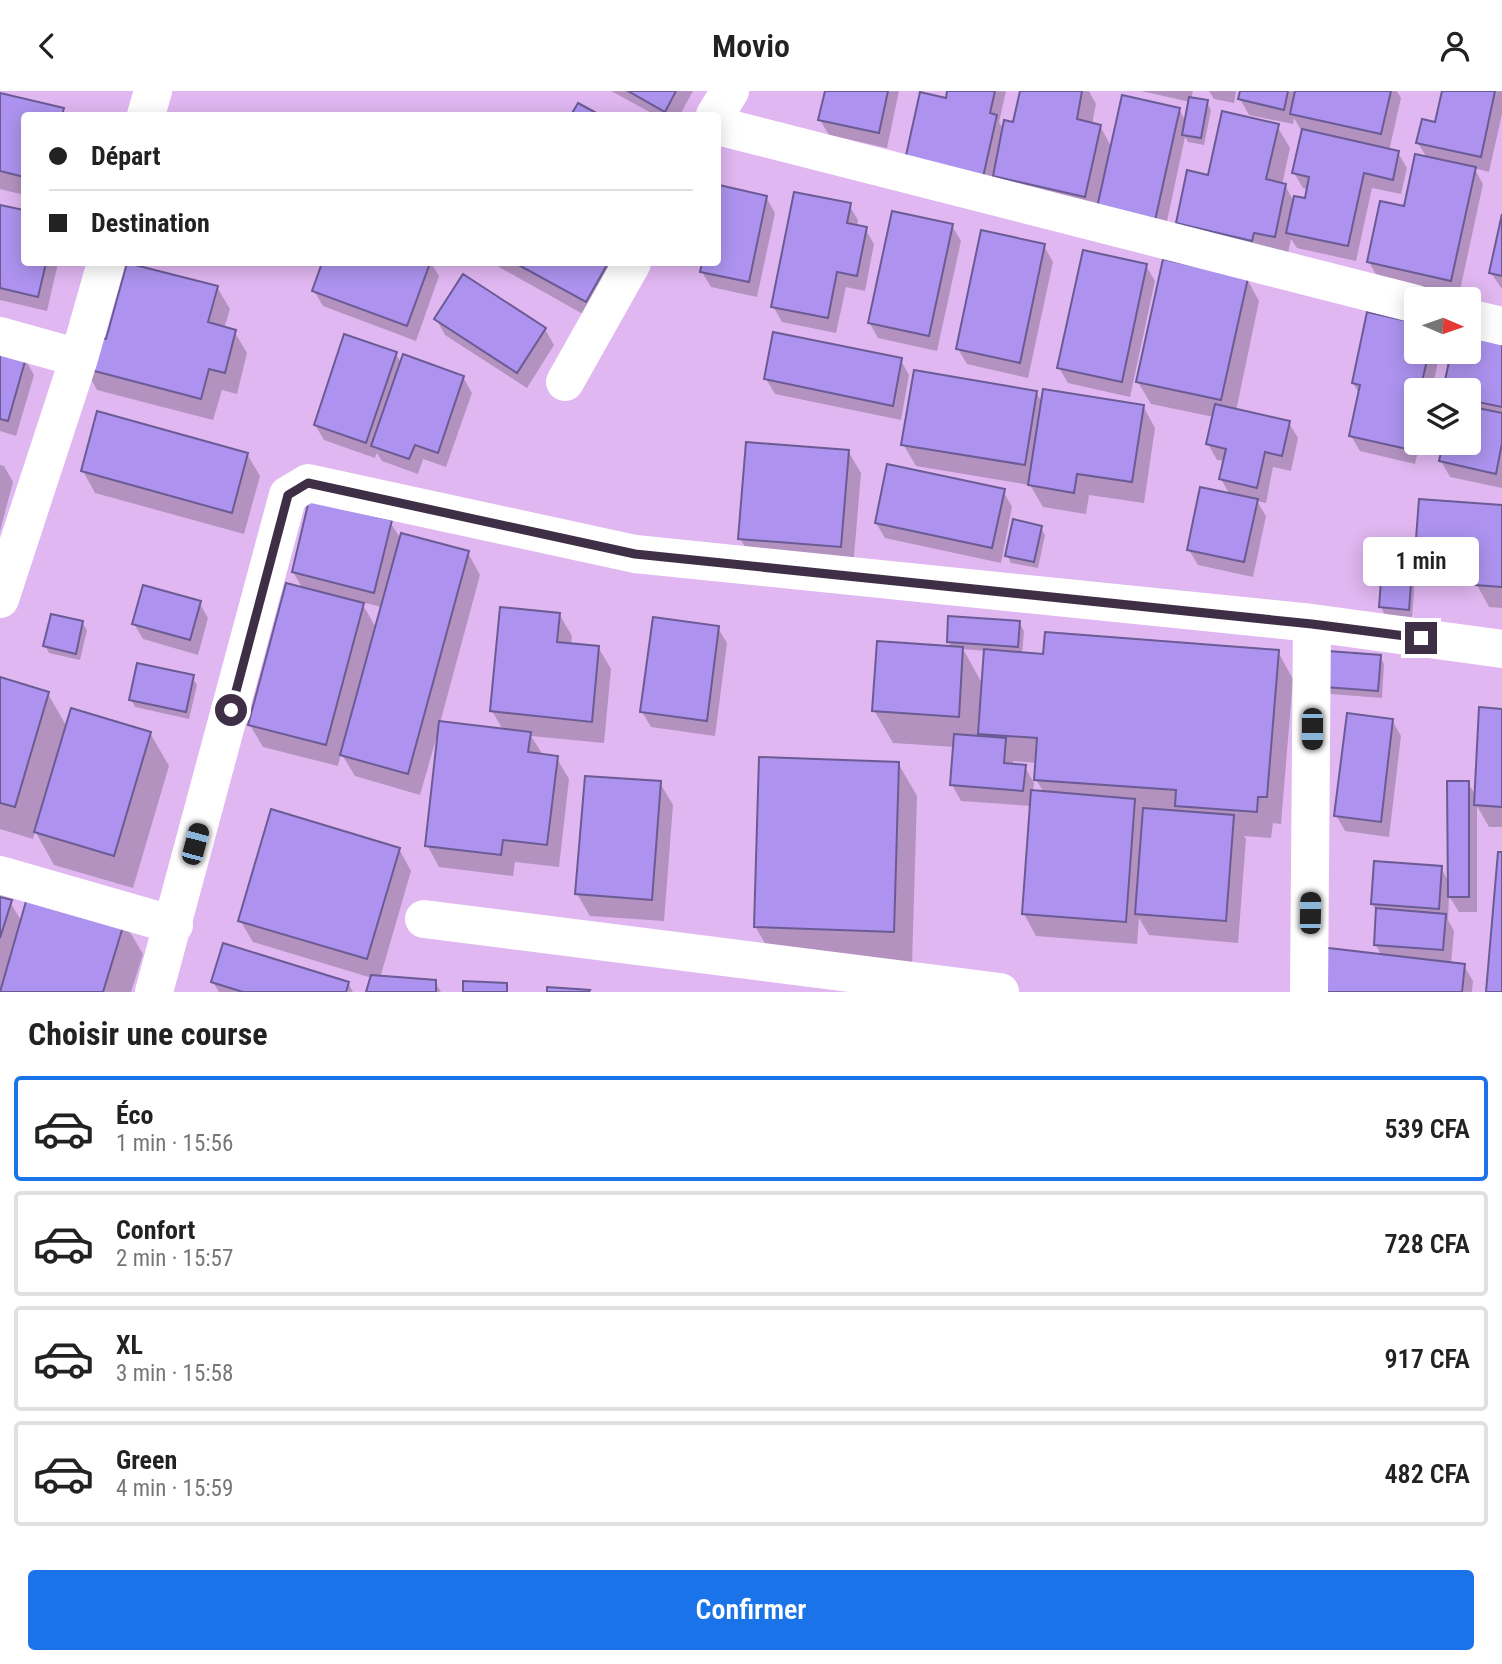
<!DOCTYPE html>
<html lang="fr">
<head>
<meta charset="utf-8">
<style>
  body { margin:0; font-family:"Roboto Condensed",sans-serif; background:#f6f6f6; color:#222; height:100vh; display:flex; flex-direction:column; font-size:26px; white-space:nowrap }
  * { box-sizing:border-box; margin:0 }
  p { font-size:23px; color:#767676 }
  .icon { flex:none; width:38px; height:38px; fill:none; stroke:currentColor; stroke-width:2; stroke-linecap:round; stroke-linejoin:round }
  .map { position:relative; height:901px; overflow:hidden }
  .details { display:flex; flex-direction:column; background:#fff; flex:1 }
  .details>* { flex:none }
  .top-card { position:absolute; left:21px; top:21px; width:700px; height:154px; border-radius:7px; box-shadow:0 4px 18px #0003; display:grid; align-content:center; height:154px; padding:0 28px; background:#fff }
  .needle { width:46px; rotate:92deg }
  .tools { position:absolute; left:1404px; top:196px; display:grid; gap:14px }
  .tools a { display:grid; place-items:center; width:77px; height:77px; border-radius:7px; background:#fff; box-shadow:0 4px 18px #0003; font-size:35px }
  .end { position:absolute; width:32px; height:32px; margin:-16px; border:9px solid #3f2f46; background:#fff; box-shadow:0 0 0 4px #fff }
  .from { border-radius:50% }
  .bubble { position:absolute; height:49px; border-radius:7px; background:#fff; box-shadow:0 4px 18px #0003; font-size:23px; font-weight:600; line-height:49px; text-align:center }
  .car { position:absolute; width:21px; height:42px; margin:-21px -10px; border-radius:9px; box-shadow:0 0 5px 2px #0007; background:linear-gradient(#222 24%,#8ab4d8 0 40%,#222 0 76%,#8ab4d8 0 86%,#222 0) }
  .top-card b { display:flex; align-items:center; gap:24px; height:66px; font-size:26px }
  .top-card b+b { border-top:2px solid #e0e0e0 }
  .top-card i { width:18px; height:18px; background:#222 }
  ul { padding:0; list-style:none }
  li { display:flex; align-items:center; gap:21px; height:105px; margin:0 14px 10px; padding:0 14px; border:4px solid #e0e0e0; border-radius:7px }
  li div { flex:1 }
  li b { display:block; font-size:26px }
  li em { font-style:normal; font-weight:600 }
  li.selected { border-color:#1a73e8 }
  li>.icon { width:63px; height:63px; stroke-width:1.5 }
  h2 { padding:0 28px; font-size:32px; line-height:84px }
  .button { display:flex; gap:14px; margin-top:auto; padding:14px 28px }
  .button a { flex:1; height:80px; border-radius:7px; background:#1a73e8; color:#fff; font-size:28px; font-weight:600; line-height:80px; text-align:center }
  header { display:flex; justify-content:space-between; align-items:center; height:91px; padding:0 28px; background:#fff; font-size:32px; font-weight:600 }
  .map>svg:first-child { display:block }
</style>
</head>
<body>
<header><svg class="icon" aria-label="back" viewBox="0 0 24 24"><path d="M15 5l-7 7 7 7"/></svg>Movio<svg class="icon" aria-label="person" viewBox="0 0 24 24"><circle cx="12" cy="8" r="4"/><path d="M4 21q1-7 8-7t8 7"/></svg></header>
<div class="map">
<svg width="1502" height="901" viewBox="0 0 1502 901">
  <rect width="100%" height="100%" fill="#e0b7f1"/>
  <!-- shadow -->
  <path fill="#0003" fill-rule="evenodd" d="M 611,0 L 693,0 L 680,24 L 655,24 Z
    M 826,0 L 899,0 L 887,57 L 829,44 L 820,29 Z
    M 949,0 L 1006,0 L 999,31 L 1004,39 L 1014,33 L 1022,0 L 1089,0 L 1096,13 L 1092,34 L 1100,35 L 1112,57 L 1179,18 L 1186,31 L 1190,11 L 1141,0 L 1193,0 L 1191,8 L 1207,11 L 1211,19 L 1204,54 L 1188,51 L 1185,46 L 1163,149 L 1007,107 L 995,86 L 990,110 L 947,9 Z
    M 1209,0 L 1236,0 L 1234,12 L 1214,8 Z
    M 1241,0 L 1397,0 L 1401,7 L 1389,60 L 1398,62 L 1407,77 L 1401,103 L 1372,97 L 1356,170 L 1297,157 L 1291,148 L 1287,167 L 1264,171 L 1177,132 L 1209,86 L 1277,35 L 1290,57 L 1282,94 L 1285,94 L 1294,111 L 1306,109 L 1308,99 L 1303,97 L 1294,82 L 1303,39 L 1301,39 L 1294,27 L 1293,33 L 1249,24 L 1240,8 Z
    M 1444,0 L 1502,0 L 1502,23 L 1489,81 L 1474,77 L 1483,93 L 1459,204 L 1378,187 L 1369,171 L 1405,117 L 1427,67 L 1418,52 L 1437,33 Z
    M 0,4 L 63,19 L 66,24 L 24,24 L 24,104 L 0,98 Z
    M 721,96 L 766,106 L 775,122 L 757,206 L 711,196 L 702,181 L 704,172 L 718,172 L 718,111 Z
    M 849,114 L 858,129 L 857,136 L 865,138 L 874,153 L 865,200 L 846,196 L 836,242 L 782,231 L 773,215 Z
    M 0,115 L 24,121 L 24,172 L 58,172 L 47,220 L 0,209 Z
    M 1502,132 L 1502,198 L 1491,182 Z
    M 952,135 L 961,150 L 937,260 L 878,247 L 869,231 Z
    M 1044,155 L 1053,171 L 1028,287 L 967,273 L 958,258 Z
    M 324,172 L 431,172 L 439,185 L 416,250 L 323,215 L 314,200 Z
    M 496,172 L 642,172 L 599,232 L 499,176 Z
    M 1146,175 L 1155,190 L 1130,306 L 1068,292 L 1059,277 Z
    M 1247,188 L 1259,210 L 1236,320 L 1289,332 L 1298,347 L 1291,380 L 1273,376 L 1266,412 L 1257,410 L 1266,425 L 1253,486 L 1198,474 L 1189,459 L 1230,404 L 1221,388 L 1225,370 L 1217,369 L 1208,353 L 1214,326 L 1151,313 L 1138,291 Z
    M 217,196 L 230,218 L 224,238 L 234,240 L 247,262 L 237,303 L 222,299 L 213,329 L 97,299 L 85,277 L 107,250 Z
    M 436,228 L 545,238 L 554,254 L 527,297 L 445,244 Z
    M 1502,248 L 1502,397 L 1450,386 L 1441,370 L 1445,352 L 1468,352 L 1468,299 L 1445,299 L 1453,261 L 1468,261 Z
    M 0,261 L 25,268 L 34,284 L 16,345 L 0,340 Z
    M 1416,261 L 1440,261 L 1432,299 L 1416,299 L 1416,352 L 1420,352 L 1415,373 L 1360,360 L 1351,345 L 1360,304 L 1353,292 Z
    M 395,262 L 402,273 L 463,286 L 472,302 L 446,376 L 423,368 L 418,383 L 382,370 L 377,362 L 375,367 L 324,349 L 315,334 Z
    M 900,268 L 909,284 L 901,329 L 775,303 L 766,288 Z
    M 1036,301 L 1043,313 L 1143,315 L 1155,337 L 1144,412 L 1089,404 L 1086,423 L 1043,416 L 1030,394 L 916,375 L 903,353 Z
    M 848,360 L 861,382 L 853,477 L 752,469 L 740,447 Z
    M 247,363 L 260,385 L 244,443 L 95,402 L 83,380 Z
    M 0,374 L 4,375 L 13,391 L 0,440 Z
    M 1003,400 L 1012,416 L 1001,472 L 885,447 L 876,432 Z
    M 1502,416 L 1502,517 L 1489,516 L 1477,494 L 1477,486 L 1430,483 L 1417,461 Z
    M 390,431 L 401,448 L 468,462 L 480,484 L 440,632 L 503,639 L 492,620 L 559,523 L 572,545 L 571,554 L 598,556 L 611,578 L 604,652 L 531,645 L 543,664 L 556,666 L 569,688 L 559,776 L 515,771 L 513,785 L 439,776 L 427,754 L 440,641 L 438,641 L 420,704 L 355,685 L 341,662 L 338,675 L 263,656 L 250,634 L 303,498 L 293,481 ZM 361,511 L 382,516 L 376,537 L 370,526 Z
    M 1041,437 L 1045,444 L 1038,477 L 1011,472 L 1007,464 Z
    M 1412,468 L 1416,476 L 1412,526 L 1385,524 L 1381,516 Z
    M 199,511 L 208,527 L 198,564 L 143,548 L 134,533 Z
    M 82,531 L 87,539 L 80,569 L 49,562 L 45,555 Z
    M 1019,532 L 1024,540 L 1022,563 L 1045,565 L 1278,561 L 1293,588 L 1281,733 L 1273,732 L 1271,747 L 1244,745 L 1246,748 L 1238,852 L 1149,844 L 1139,827 L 1137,853 L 1036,845 L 1024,823 L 1031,715 L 961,710 L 952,694 L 955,656 L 893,652 L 874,619 L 952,557 L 948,550 ZM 963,558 L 986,560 L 983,594 ZM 1013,670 L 1037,672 L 1036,688 L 1044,702 L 1033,701 L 1034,692 L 1025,676 L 1013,675 Z
    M 718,537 L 727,552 L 715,645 L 651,636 L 642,621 Z
    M 1380,566 L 1384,573 L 1382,607 L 1331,603 L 1327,596 Z
    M 192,586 L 197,594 L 189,628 L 135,616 L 131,608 Z
    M 0,588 L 48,603 L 67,636 L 150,642 L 169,675 L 133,797 L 54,774 L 35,740 L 33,748 L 0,738 Z
    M 1502,619 L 1502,736 L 1489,736 L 1477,715 L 1477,821 L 1459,821 L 1449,805 L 1448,829 L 1454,840 L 1451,873 L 1464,875 L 1473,890 L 1472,901 L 1317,901 L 1382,865 L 1375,853 L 1378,822 L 1372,813 L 1441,777 L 1449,791 L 1468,692 L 1477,707 Z
    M 1392,629 L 1401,645 L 1389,746 L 1345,740 L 1336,724 Z
    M 898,672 L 917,705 L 912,873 L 774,868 L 755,835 Z
    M 660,692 L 673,714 L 664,830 L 590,825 L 577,803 Z
    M 399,758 L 411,780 L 380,887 L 435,891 L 441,901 L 368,901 L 372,887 L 253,851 L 240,829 Z
    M 0,807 L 10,811 L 22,831 L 124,831 L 143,863 L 131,901 L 0,901 Z
    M 213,891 L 348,892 L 353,901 L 219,901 Z"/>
  <!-- building -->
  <path fill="#ad93ef" stroke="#6b5b95" stroke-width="2" d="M 628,0 L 676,0 L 665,21 Z
    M 825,0 L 888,0 L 879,42 L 818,29 Z
    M 947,0 L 995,0 L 990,22 L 997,24 L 981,95 L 903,78 L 920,1 L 946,7 Z
    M 1020,0 L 1082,0 L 1077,28 L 1101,34 L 1085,106 L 993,85 L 1004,29 L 1013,31 Z
    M 1240,0 L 1288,0 L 1284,19 L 1238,8 Z
    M 1295,0 L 1391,0 L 1381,43 L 1290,23 Z
    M 1442,0 L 1495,0 L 1481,66 L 1416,52 L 1422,28 L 1435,31 Z
    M 0,2 L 64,17 L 62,24 L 24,24 L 24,86 L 0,80 Z
    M 1122,4 L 1180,17 L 1154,134 L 1096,121 Z
    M 1189,6 L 1208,9 L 1201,47 L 1182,44 Z
    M 578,12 L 600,24 L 571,24 Z
    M 1222,20 L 1279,33 L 1266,88 L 1286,93 L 1275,146 L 1254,142 L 1252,150 L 1176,132 L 1187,79 L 1208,84 Z
    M 1302,38 L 1399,60 L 1393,89 L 1364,82 L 1348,155 L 1286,142 L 1294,105 L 1305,107 L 1309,86 L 1292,82 Z
    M 1415,63 L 1476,76 L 1451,190 L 1367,171 L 1380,110 L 1404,115 Z
    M 719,94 L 767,105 L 749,191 L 700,181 L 702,172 L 718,172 Z
    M 794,101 L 851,112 L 847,132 L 867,136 L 857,185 L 837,181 L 828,227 L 771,216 Z
    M 0,114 L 24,119 L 24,172 L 46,172 L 38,206 L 0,197 Z
    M 892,120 L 953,133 L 929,245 L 868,232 Z
    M 1502,123 L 1502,185 L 1489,182 Z
    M 981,139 L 1045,153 L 1020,272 L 956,258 Z
    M 1083,159 L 1147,173 L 1122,291 L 1057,277 Z
    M 1163,168 L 1248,187 L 1221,309 L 1136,291 Z
    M 127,172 L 218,195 L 208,231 L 236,239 L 225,282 L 209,278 L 201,308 L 83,277 L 92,244 L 106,248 Z
    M 322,172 L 430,172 L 407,235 L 312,200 Z
    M 515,172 L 608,172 L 586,211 Z
    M 463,183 L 546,237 L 517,282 L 434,228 Z
    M 1367,221 L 1416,232 L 1416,261 L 1429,261 L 1420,299 L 1416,299 L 1416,319 L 1407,358 L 1349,345 L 1360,294 L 1352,292 Z
    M 1468,239 L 1502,246 L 1502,316 L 1468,309 L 1468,299 L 1443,299 L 1451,261 L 1468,261 Z
    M 773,241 L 902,267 L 893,315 L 764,288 Z
    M 344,243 L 397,261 L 366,352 L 314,334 Z
    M 0,259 L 26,267 L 8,330 L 0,328 Z
    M 403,263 L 464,285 L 438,362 L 415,354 L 409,368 L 371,355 Z
    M 914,279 L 1037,300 L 1025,374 L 901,354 Z
    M 1043,298 L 1144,314 L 1132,391 L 1077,383 L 1074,402 L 1028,394 Z
    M 1215,313 L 1290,330 L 1282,365 L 1265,361 L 1257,397 L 1219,388 L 1226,358 L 1206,353 Z
    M 1468,315 L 1502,322 L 1502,352 L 1496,383 L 1439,370 L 1443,352 L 1468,352 Z
    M 97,320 L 248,362 L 232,422 L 81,380 Z
    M 746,351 L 849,359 L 841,456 L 738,448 Z
    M 887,373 L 1005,398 L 992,457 L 875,432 Z
    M 1200,396 L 1258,408 L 1244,471 L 1187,459 Z
    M 1419,408 L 1502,414 L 1502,496 L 1475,494 L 1477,466 L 1415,461 Z
    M 309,409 L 392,429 L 374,502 L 292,481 Z
    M 1013,428 L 1042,435 L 1034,471 L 1005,465 Z
    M 401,442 L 469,460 L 408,683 L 340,664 Z
    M 1383,464 L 1413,466 L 1409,519 L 1379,516 Z
    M 286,492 L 364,512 L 326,654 L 248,634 Z
    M 143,494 L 201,510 L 190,549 L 132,533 Z
    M 500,516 L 560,522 L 557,551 L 599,555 L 592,631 L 490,620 Z
    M 51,523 L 83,530 L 76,563 L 43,555 Z
    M 948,525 L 1020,530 L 1018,556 L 947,551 Z
    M 653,526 L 719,535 L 707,630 L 640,621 Z
    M 1045,541 L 1279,559 L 1267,706 L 1258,706 L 1257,721 L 1175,715 L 1176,699 L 1034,689 L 1037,647 L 978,643 L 984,558 L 1043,563 Z
    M 877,550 L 963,556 L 959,626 L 872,620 Z
    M 1328,560 L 1381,564 L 1378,600 L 1325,596 Z
    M 137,572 L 194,584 L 186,621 L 129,609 Z
    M 0,586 L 49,601 L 15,716 L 0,712 Z
    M 1479,616 L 1502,618 L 1502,716 L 1474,714 Z
    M 71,617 L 151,641 L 114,765 L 34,741 Z
    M 1347,622 L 1393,628 L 1381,731 L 1334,725 Z
    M 439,630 L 531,641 L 528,661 L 558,665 L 547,754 L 503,749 L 501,764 L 425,755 Z
    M 954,643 L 1006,647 L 1004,672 L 1026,674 L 1023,700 L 950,694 Z
    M 759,666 L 899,671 L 894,841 L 754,836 Z
    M 585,685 L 661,690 L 652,809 L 575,803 Z
    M 1447,690 L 1469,690 L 1469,806 L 1448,806 Z
    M 1031,699 L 1135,708 L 1126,831 L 1022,823 Z
    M 1143,717 L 1234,724 L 1226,830 L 1135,823 Z
    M 271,718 L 400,757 L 367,868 L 238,830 Z
    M 1498,761 L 1502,761 L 1502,901 L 1486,901 Z
    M 1374,770 L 1442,775 L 1439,818 L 1371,813 Z
    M 29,800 L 125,829 L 103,901 L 0,901 Z
    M 0,806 L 12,809 L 0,847 Z
    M 1376,817 L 1446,823 L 1443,859 L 1374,854 Z
    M 223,852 L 349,891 L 346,901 L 243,901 L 211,891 Z
    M 1320,856 L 1465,873 L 1462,901 L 1315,901 Z
    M 371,884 L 436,889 L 436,901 L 366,901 Z
    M 463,890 L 507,892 L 507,901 L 463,901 Z
    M 547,896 L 590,899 L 589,901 L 547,901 Z"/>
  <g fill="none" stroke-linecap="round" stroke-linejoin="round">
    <!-- minor -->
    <path stroke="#fff" stroke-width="38" d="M 146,24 L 153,0
      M 715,24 L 730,0
      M 718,35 L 1416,213
      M 1468,227 L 1502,235
      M 0,245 L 79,267
      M 565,291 L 632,172
      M 0,508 L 79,267 L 106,172
      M 0,784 L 174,834
      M 424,828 L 1000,901
      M 154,901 L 288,404 L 308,392 L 635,463 L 1312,532 L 1502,558
      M 1309,901 L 1312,532"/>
  </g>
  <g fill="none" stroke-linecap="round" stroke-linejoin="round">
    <!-- route -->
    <path stroke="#3f2f46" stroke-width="9" d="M 231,619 L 288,404 L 308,392 L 635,463 L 1312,533 L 1421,547"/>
  </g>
</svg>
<div class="tools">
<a><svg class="needle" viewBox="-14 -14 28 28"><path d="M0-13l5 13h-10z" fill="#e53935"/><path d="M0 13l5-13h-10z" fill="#767676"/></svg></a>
<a><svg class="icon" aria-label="layers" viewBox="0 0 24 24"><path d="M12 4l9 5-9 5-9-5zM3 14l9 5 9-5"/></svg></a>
</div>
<i class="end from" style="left:231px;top:619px"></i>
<i class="end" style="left:1421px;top:547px"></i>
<div class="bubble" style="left:1363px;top:446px;width:116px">1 min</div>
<i class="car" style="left:1312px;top:638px;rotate:180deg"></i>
<i class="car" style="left:195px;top:753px;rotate:15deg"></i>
<i class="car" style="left:1310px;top:822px;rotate:1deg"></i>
<div class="top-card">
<b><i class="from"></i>Départ</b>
<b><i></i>Destination</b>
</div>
</div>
<section class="details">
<h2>Choisir une course</h2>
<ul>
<li class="selected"><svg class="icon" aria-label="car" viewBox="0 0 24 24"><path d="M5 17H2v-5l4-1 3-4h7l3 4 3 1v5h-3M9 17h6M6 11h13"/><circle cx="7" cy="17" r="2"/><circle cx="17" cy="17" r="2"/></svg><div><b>Éco</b><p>1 min · 15:56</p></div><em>539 CFA</em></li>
<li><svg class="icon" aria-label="car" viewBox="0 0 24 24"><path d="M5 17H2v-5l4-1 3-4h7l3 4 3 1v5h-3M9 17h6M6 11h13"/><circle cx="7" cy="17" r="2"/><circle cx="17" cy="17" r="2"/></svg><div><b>Confort</b><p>2 min · 15:57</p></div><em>728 CFA</em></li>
<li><svg class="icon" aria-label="car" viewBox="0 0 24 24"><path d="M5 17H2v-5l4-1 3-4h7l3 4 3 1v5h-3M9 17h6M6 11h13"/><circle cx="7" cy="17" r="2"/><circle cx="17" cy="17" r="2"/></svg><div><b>XL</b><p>3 min · 15:58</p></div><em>917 CFA</em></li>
<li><svg class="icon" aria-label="car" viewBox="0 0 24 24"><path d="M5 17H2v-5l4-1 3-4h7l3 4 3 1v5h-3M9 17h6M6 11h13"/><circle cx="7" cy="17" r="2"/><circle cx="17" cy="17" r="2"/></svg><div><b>Green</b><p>4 min · 15:59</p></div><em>482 CFA</em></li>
</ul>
<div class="button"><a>Confirmer</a></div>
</section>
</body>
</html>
